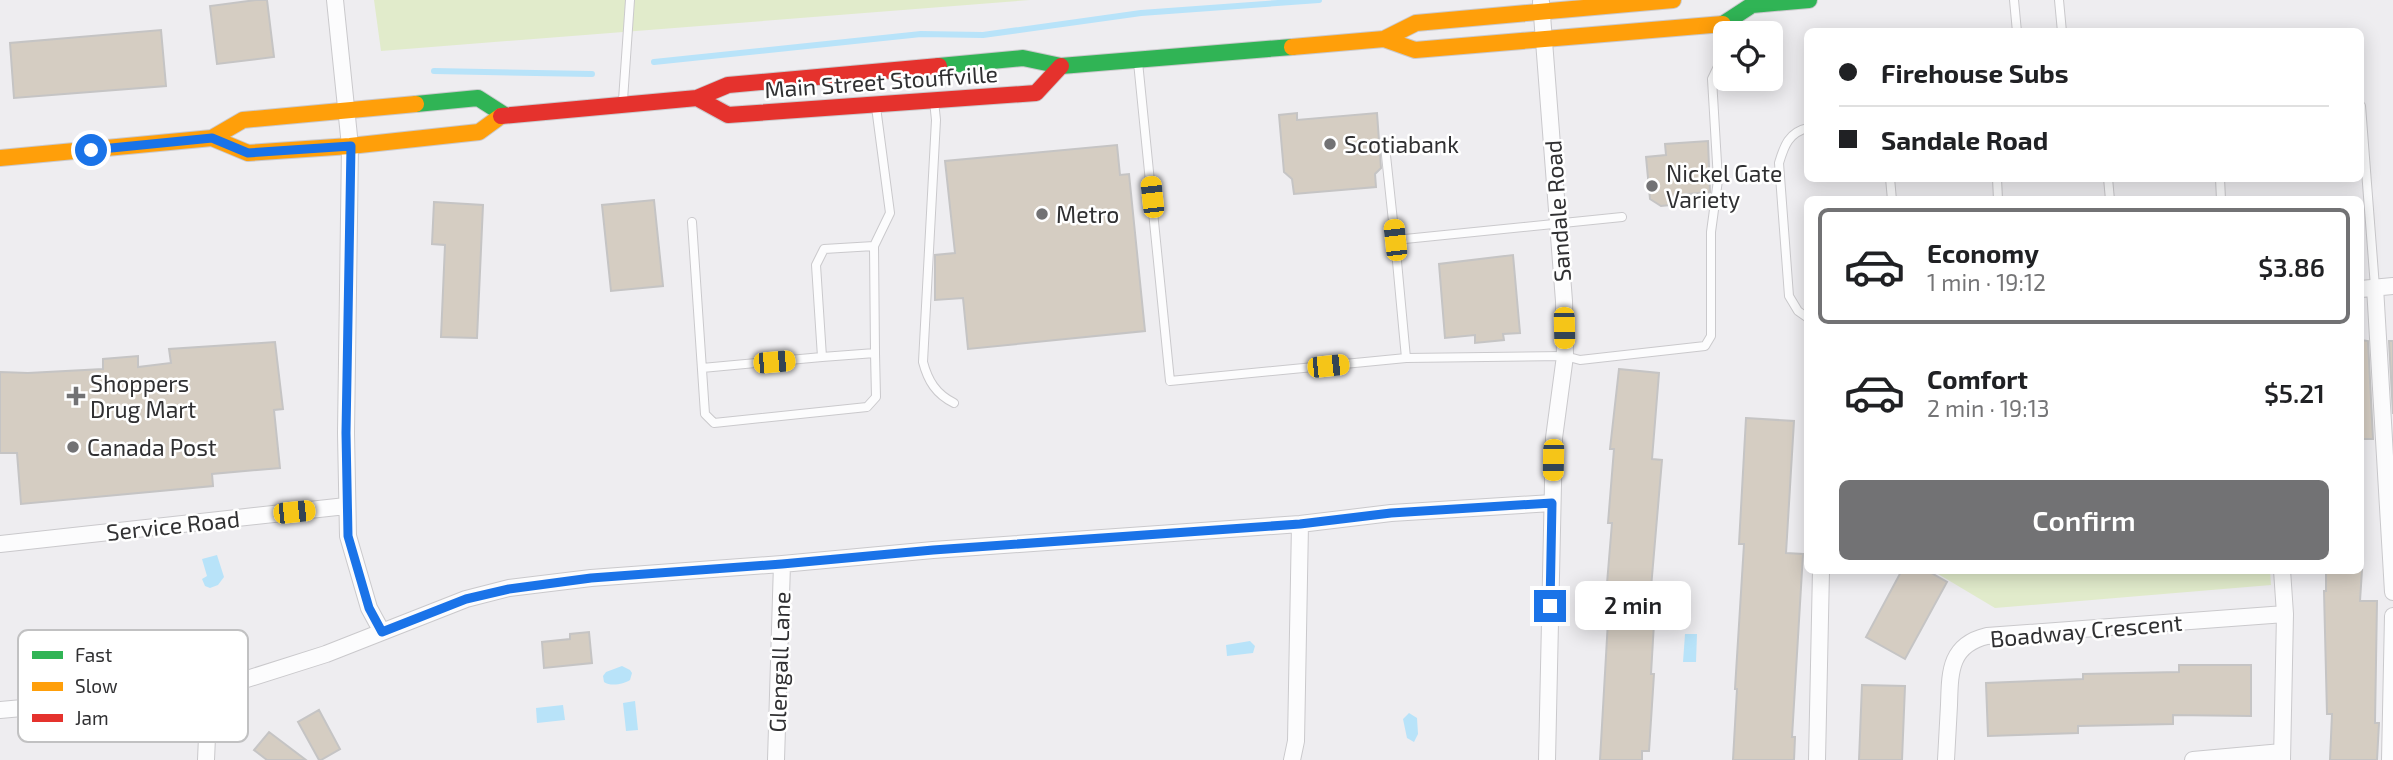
<!DOCTYPE html>
<html lang="en">
<head>
<meta charset="utf-8">
<style>
  body { margin:0; font-family:"Exo 2",sans-serif; background:#f6f6f6; color:#202124; height:100vh; display:flex; flex-direction:column; font-size:26px; white-space:nowrap }
  * { box-sizing:border-box; margin:0 }
  p { font-size:23px; color:#757577 }
  .icon { flex:none; width:38px; height:38px; fill:none; stroke:currentColor; stroke-width:2; stroke-linecap:round; stroke-linejoin:round }
  .map { position:relative; flex:1; overflow:hidden }
  .sheet { position:absolute; left:1804px; top:196px; width:560px; height:378px; display:flex; flex-direction:column; background:#fff; border-radius:10px; box-shadow:0 4px 18px #0003 }
  .sheet>* { flex:none }
  .hud { position:absolute; left:1804px; top:28px; width:560px; height:154px; border-radius:10px; box-shadow:0 4px 18px #0003; display:grid; align-content:center; height:154px; padding:0 35px; background:#fff }
  .buttons { position:absolute; left:1713px; top:21px; display:grid; gap:14px }
  .buttons a { display:grid; place-items:center; width:70px; height:70px; border-radius:10px; background:#fff; box-shadow:0 4px 18px #0003; font-size:35px }
  .end { position:absolute; width:32px; height:32px; margin:-16px; border:9px solid #1a73e8; background:#fff; box-shadow:0 0 0 4px #fff }
  .from { border-radius:50% }
  .bubble { position:absolute; height:49px; border-radius:10px; background:#fff; box-shadow:0 4px 18px #0003; font-size:23px; font-weight:600; line-height:49px; text-align:center }
  .car { position:absolute; width:21px; height:42px; margin:-21px -10px; border-radius:9px; box-shadow:0 0 5px 2px #0007; background:linear-gradient(#f5c518 24%,#345 0 40%,#f5c518 0 76%,#345 0 86%,#f5c518 0) }
  .hud b { display:flex; align-items:center; gap:24px; height:66px; font-size:26px }
  .hud b+b { border-top:2px solid #e0e0e0 }
  .hud i { width:18px; height:18px; background:#202124 }
  ul { padding:12px 0 0; list-style:none }
  li { display:flex; align-items:center; gap:21px; height:116px; margin:0 14px 10px; padding:0 21px; border:4px solid transparent; border-radius:10px }
  li div { flex:1 }
  li b { display:block; font-size:26px }
  li em { font-style:normal; font-weight:600 }
  li.on { border-color:#727274 }
  li>.icon { width:63px; height:63px; stroke-width:1.5 }
  .button { display:flex; gap:14px; margin-top:auto; padding:14px 35px }
  .button a { flex:1; height:80px; border-radius:10px; background:#727274; color:#fff; font-size:28px; font-weight:600; line-height:80px; text-align:center }
  .map>svg:first-child { display:block }
</style>
</head>
<body>
<div class="map">
<svg width="2393" height="760" viewBox="0 0 2393 760">
  <rect width="100%" height="100%" fill="#eeedf0"/>
  <!-- green -->
  <path fill="#e1ebcb" d="M 374,0 L 1030,0 L 381,51 Z
    M 2270,570 L 2271,585 L 1995,608 L 1933,571 Z"/>
  <!-- water -->
  <path fill="#b8e3f9" d="M 217,555 L 224,577 L 218,585 L 210,588 L 205,586 L 202,579 L 207,576 L 202,559 Z
    M 1685,634 L 1697,634 L 1696,662 L 1683,662 Z
    M 1250,641 L 1255,646 L 1253,653 L 1227,656 L 1226,645 Z
    M 622,666 L 630,670 L 632,673 L 630,680 C 624,684 611,687 604,682 L 603,676 L 606,672 Z
    M 635,701 L 638,730 L 626,731 L 623,703 Z
    M 563,705 L 565,720 L 537,723 L 536,708 Z
    M 1409,713 L 1417,718 L 1418,734 L 1414,742 L 1407,738 L 1403,719 Z"/>
  <g fill="none" stroke-linecap="round" stroke-linejoin="round">
    <!-- stream -->
    <path stroke="#b8e3f9" stroke-width="6" d="M 654,62 L 921,34 L 983,35 L 1141,13 L 1319,0
      M 434,71 L 592,74"/>
  </g>
  <!-- building -->
  <path fill="#d5cdc2" stroke="#c5c4c4" stroke-width="2" d="M 256,0 L 267,0 L 274,57 L 217,64 L 210,6 Z
    M 161,30 L 166,86 L 14,98 L 10,43 Z
    M 1297,113 L 1297,120 L 1377,113 L 1381,168 L 1375,174 L 1376,187 L 1294,194 L 1292,179 L 1284,172 L 1279,115 Z
    M 1708,141 L 1710,192 L 1679,195 L 1680,204 L 1661,206 L 1650,199 L 1646,157 L 1666,155 L 1665,144 Z
    M 1117,145 L 1120,175 L 1129,174 L 1145,331 L 968,349 L 963,298 L 935,300 L 935,255 L 955,253 L 945,161 Z
    M 654,200 L 663,286 L 611,291 L 602,205 Z
    M 434,202 L 483,205 L 477,338 L 441,337 L 445,245 L 432,244 Z
    M 1513,255 L 1520,333 L 1503,334 L 1504,340 L 1475,343 L 1475,335 L 1445,338 L 1439,264 Z
    M 2361,340 L 2368,341 L 2373,439 L 2361,439 Z
    M 2389,341 L 2393,341 L 2393,414 Z
    M 275,342 L 283,409 L 274,410 L 280,468 L 212,474 L 213,486 L 21,504 L 17,453 L 0,453 L 0,372 L 28,373 L 103,369 L 103,359 L 138,356 L 138,367 L 171,363 L 169,349 Z
    M 1619,369 L 1659,373 L 1652,459 L 1662,460 L 1651,588 L 1656,589 L 1651,674 L 1654,674 L 1649,751 L 1642,751 L 1642,760 L 1600,760 L 1608,621 L 1604,620 L 1612,523 L 1608,523 L 1614,449 L 1610,449 Z
    M 1746,418 L 1794,421 L 1786,553 L 1803,554 L 1792,737 L 1795,737 L 1794,760 L 1733,760 L 1737,689 L 1735,689 L 1744,544 L 1739,544 Z
    M 1902,570 L 1926,570 L 1947,582 L 1905,659 L 1866,637 Z
    M 2326,570 L 2362,570 L 2360,601 L 2377,601 L 2375,723 L 2379,723 L 2377,760 L 2330,760 L 2332,714 L 2327,714 L 2324,591 L 2326,591 Z
    M 589,632 L 592,663 L 544,668 L 542,642 L 570,639 L 570,634 Z
    M 2179,665 L 2251,665 L 2251,716 L 2173,715 L 2173,724 L 2078,726 L 2078,733 L 1988,736 L 1986,683 L 2083,679 L 2083,674 L 2179,672 Z
    M 1862,685 L 1905,686 L 1902,760 L 1859,760 Z
    M 319,710 L 340,749 L 321,760 L 319,760 L 298,722 Z
    M 269,732 L 306,760 L 267,760 L 254,750 Z"/>
  <g fill="none" stroke-linecap="round" stroke-linejoin="round">
    <!-- lane casing -->
    <g stroke="#cac9cc" stroke-width="10">
      <path id="lane" d="M 2014,0 L 2017,32
        M 2059,0 L 2062,32
        M 1138,62 L 1170,381 L 1406,358 L 1395,240 L 1622,217
        M 623,100 L 630,0
        M 934,101 L 936,120 L 923,362 C 928,381 936,394 954,403
        M 2361,106 L 2375,287
        M 1808,128 C 1789,132 1784,146 1779,163 L 1789,296 L 1798,311 L 1808,318
        M 1385,146 L 1395,240
        M 1890,178 L 1892,200
        M 1997,178 L 1998,200
        M 2108,178 L 2110,200
        M 2220,178 L 2221,200
        M 692,222 L 705,414 L 714,423 L 867,407 L 876,397 L 875,353
        M 874,246 L 875,353 L 822,357 L 816,265 L 824,249 L 874,246 L 890,213 L 876,107
        M 1406,358 L 1565,356 L 1580,360 L 1705,346 L 1711,336 L 1711,232 L 1718,180 L 1712,79 L 1726,50
        M 702,368 L 822,357"/>
    </g>
    <!-- street casing -->
    <g stroke="#cac9cc" stroke-width="18">
      <path id="street" d="M 335,0 L 350,146 L 346,433 L 348,536 L 369,608 L 382,632
        M 1541,2 L 1564,301 L 1565,356 L 1554,438 L 1547,760
        M 2375,287 L 2393,592
        M 2361,289 L 2393,286
        M 0,544 L 346,506
        M 0,710 L 209,691 L 326,654 L 466,599 L 509,588 L 591,578 L 782,564 L 933,550 L 1300,524 L 1391,513 L 1552,503
        M 206,760 L 209,691
        M 776,760 L 782,564
        M 1292,760 L 1296,741 L 1300,524
        M 1817,760 L 1821,570
        M 1946,760 C 1947,742 1948,723 1949,705 C 1950,673 1949,645 1987,636 L 2285,614
        M 2193,760 L 2282,752
        M 2282,760 L 2285,614 L 2282,570
        M 2390,760 L 2393,616"/>
    </g>
    <!-- fast casing -->
    <g stroke="#cac9cc" stroke-width="18">
      <path id="fast" d="M 1723,24 L 1752,5 L 1809,0
        M 939,66 L 1023,58 L 1061,66 L 1292,47
        M 416,104 L 478,98 L 503,114"/>
    </g>
    <!-- slow casing -->
    <g stroke="#cac9cc" stroke-width="18">
      <path id="slow" d="M 1384,39 L 1415,50 L 1723,24
        M 1292,47 L 1384,39 L 1416,23 L 1673,0
        M 212,138 L 248,153 L 350,146 L 479,132 L 501,116
        M 0,158 L 212,138 L 243,120 L 416,104"/>
    </g>
    <!-- jam casing -->
    <g stroke="#cac9cc" stroke-width="18">
      <path id="jam" d="M 697,98 L 728,115 L 1036,93 L 1061,66
        M 501,116 L 697,98 L 728,85 L 939,66"/>
    </g>
    <!-- lane -->
    <use href="#lane" stroke="#fcfcfd" stroke-width="8"/>
    <!-- street -->
    <use href="#street" stroke="#fcfcfd" stroke-width="16"/>
    <!-- fast -->
    <use href="#fast" stroke="#30b455" stroke-width="16"/>
    <!-- slow -->
    <use href="#slow" stroke="#ff9f0a" stroke-width="16"/>
    <!-- jam -->
    <use href="#jam" stroke="#e5322d" stroke-width="16"/>
  </g>
  <g fill="none" stroke-linecap="round" stroke-linejoin="round">
    <!-- route -->
    <path stroke="#1a73e8" stroke-width="9" d="M 91,150 L 212,138 L 248,153 L 351,146 L 346,433 L 348,536 L 369,608 L 382,632 L 466,599 L 509,589 L 591,578 L 782,564 L 933,550 L 1300,524 L 1391,513 L 1552,503 L 1550,606"/>
  </g>
  <!-- markers -->
  <g fill="#727274" stroke="#fff" stroke-width="2.5">
    <circle cx="1330" cy="144" r="7"/>
    <circle cx="1652" cy="186" r="7"/>
    <circle cx="1042" cy="214" r="7"/>
    <path d="M72.5 385.5h7v7h7v7h-7v7h-7v-7h-7v-7h7z"/>
    <circle cx="73" cy="447" r="7"/>
  </g>
  <g text-anchor="middle" dominant-baseline="central" stroke-width="5" stroke-linejoin="round" paint-order="stroke">
    <!-- street labels -->
    <g font-size="23" fill="#303032" stroke="#fff">
      <text transform="translate(881 81) rotate(-4)">Main Street Stouffville</text>
      <text transform="translate(1557 211) rotate(-94)">Sandale Road</text>
      <text transform="translate(173 525) rotate(-6)">Service Road</text>
      <text transform="translate(2086 630) rotate(-5)">Boadway Crescent</text>
      <text transform="translate(779 662) rotate(-88)">Glengall Lane</text>
    </g>
    <!-- poi labels -->
    <g font-size="23" fill="#303032" stroke="#fff" text-anchor="start">
      <text x="1344" y="144">Scotiabank</text>
      <text x="1666" y="173">Nickel Gate<tspan x="1666" dy="26">Variety</tspan></text>
      <text x="1056" y="214">Metro</text>
      <text x="90" y="383">Shoppers<tspan x="90" dy="26">Drug Mart</tspan></text>
      <text x="87" y="447">Canada Post</text>
    </g>
  </g>
  <!-- legend -->
  <rect x="18" y="630" width="230" height="112" rx="10" fill="#fff" stroke="#c1c1c2" stroke-width="2"/>
  <rect x="32" y="651" width="31" height="8" fill="#30b455"/>
  <rect x="32" y="682" width="31" height="9" fill="#ff9f0a"/>
  <rect x="32" y="714" width="31" height="8" fill="#e5322d"/>
  <g font-size="19" fill="#303032">
    <text x="75" y="662">Fast</text>
    <text x="75" y="693">Slow</text>
    <text x="75" y="725">Jam</text>
  </g>
</svg>
<div class="buttons">
<a><svg class="icon" aria-label="locate" viewBox="0 0 24 24"><circle cx="12" cy="12" r="6"/><path d="M12 2v4M12 18v4M2 12h4M18 12h4"/></svg></a>
</div>
<i class="end from" style="left:91px;top:150px"></i>
<i class="end" style="left:1550px;top:606px"></i>
<div class="bubble" style="left:1575px;top:581px;width:116px">2 min</div>
<i class="car" style="left:1152px;top:197px;rotate:354deg"></i>
<i class="car" style="left:1395px;top:240px;rotate:354deg"></i>
<i class="car" style="left:1564px;top:328px;rotate:179deg"></i>
<i class="car" style="left:774px;top:362px;rotate:85deg"></i>
<i class="car" style="left:1328px;top:366px;rotate:84deg"></i>
<i class="car" style="left:1553px;top:460px;rotate:181deg"></i>
<i class="car" style="left:294px;top:512px;rotate:84deg"></i>
<div class="hud">
<b><i class="from"></i>Firehouse Subs</b>
<b><i></i>Sandale Road</b>
</div>
<section class="sheet">
<ul>
<li class="on"><svg class="icon" aria-label="car" viewBox="0 0 24 24"><path d="M5 17H2v-5l4-1 3-4h7l3 4 3 1v5h-3M9 17h6M6 11h13"/><circle cx="7" cy="17" r="2"/><circle cx="17" cy="17" r="2"/></svg><div><b>Economy</b><p>1 min · 19:12</p></div><em>$3.86</em></li>
<li><svg class="icon" aria-label="car" viewBox="0 0 24 24"><path d="M5 17H2v-5l4-1 3-4h7l3 4 3 1v5h-3M9 17h6M6 11h13"/><circle cx="7" cy="17" r="2"/><circle cx="17" cy="17" r="2"/></svg><div><b>Comfort</b><p>2 min · 19:13</p></div><em>$5.21</em></li>
</ul>
<div class="button"><a>Confirm</a></div>
</section>
</div>
</body>
</html>
